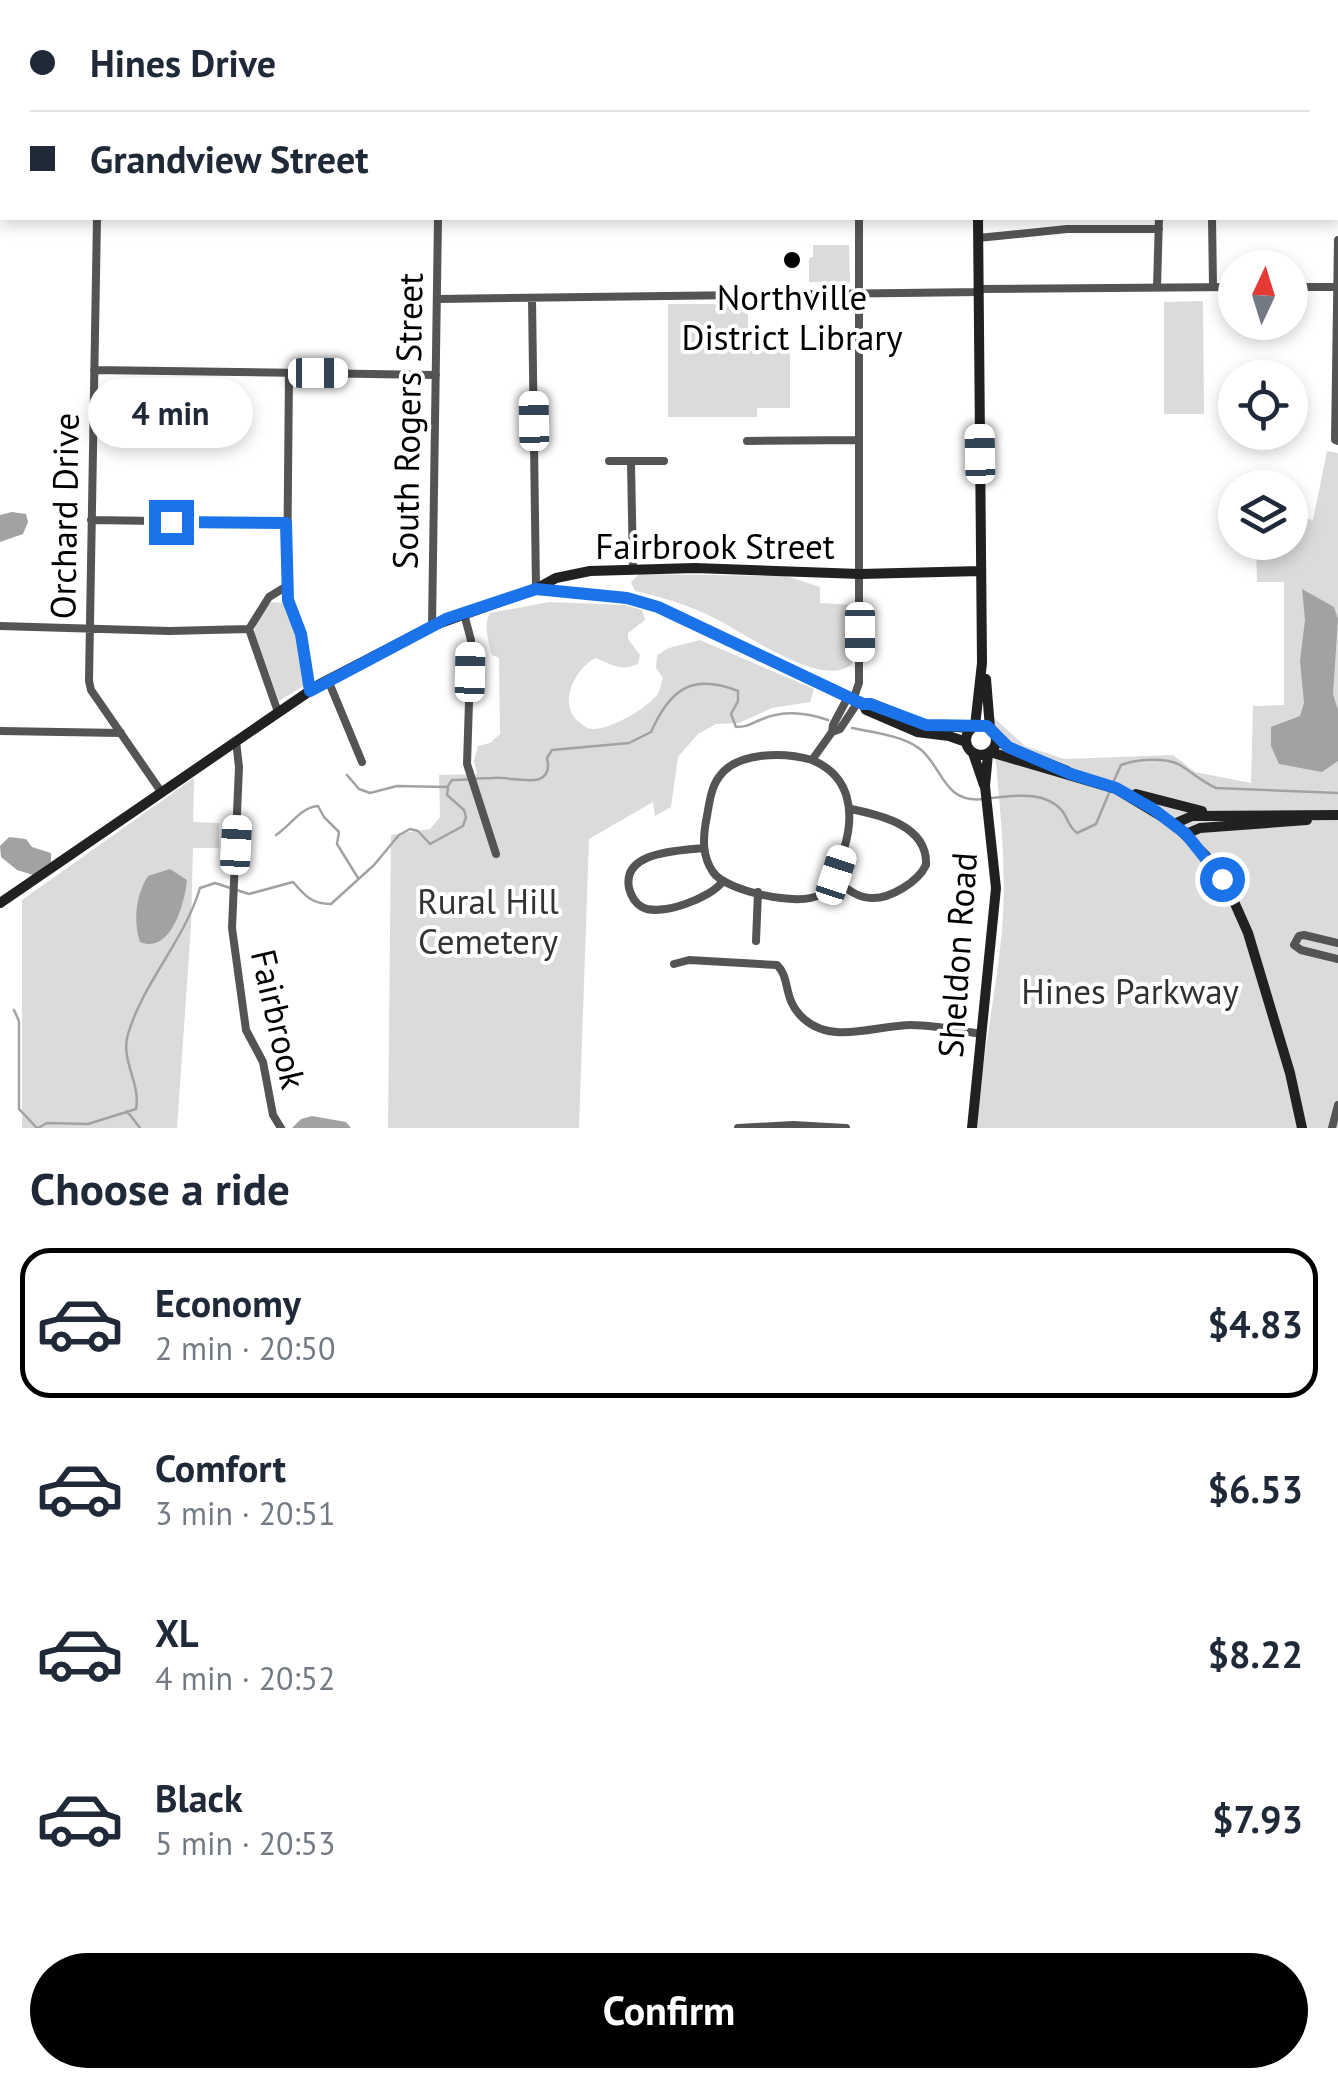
<!DOCTYPE html>
<html lang="en">
<head>
<meta charset="utf-8">
<style>
  body { margin:0; font-family:"PT Sans",sans-serif; background:#f6f6f7; color:#1f2937; height:100vh; display:flex; flex-direction:column; font-size:38px; white-space:nowrap }
  * { box-sizing:border-box; margin:0 }
  p { font-size:32px; color:#747a83 }
  .icon { flex:none; width:55px; height:55px; fill:none; stroke:currentColor; stroke-width:2; stroke-linecap:round; stroke-linejoin:round }
  .map { position:relative; height:1128px; overflow:hidden }
  .panel { display:flex; flex-direction:column; background:#fff; flex:1 }
  .panel>* { flex:none }
  .banner { position:absolute; left:0px; top:0px; width:1340px; height:220px; box-shadow:0 5px 15px #0003; display:grid; align-content:center; height:220px; padding:0 30px; background:#fff }
  .needle { width:65px; rotate:4deg }
  .fabs { position:absolute; left:1218px; top:250px; display:grid; gap:20px }
  .fabs a { display:grid; place-items:center; width:90px; height:90px; border-radius:50%; background:#fff; box-shadow:0 5px 15px #0003; font-size:50px }
  .end { position:absolute; width:45px; height:45px; margin:-22px; border:12px solid #1a73e8; background:#fff; box-shadow:0 0 0 5px #fff }
  .from { border-radius:50% }
  .bubble { position:absolute; height:70px; border-radius:35px; background:#fff; box-shadow:0 5px 15px #0003; font-size:32px; font-weight:600; line-height:70px; text-align:center }
  .car { position:absolute; width:30px; height:60px; margin:-30px -15px; border-radius:12px; box-shadow:0 0 8px 2px #0007; background:linear-gradient(#fff 24%,#345 0 40%,#fff 0 76%,#345 0 86%,#fff 0) }
  .banner b { display:flex; align-items:center; gap:35px; height:95px; font-size:38px }
  .banner b+b { border-top:2px solid #e0e1e3 }
  .banner i { width:25px; height:25px; background:#1f2937 }
  ul { padding:0; list-style:none }
  li { display:flex; align-items:center; gap:30px; height:150px; margin:0 20px 15px; padding:0 10px; border:5px solid transparent; border-radius:30px }
  li div { flex:1 }
  li b { display:block; font-size:38px }
  li em { font-style:normal; font-weight:600 }
  li.on { border-color:#000 }
  li>.icon { width:90px; height:90px; stroke-width:1.5 }
  h2 { padding:0 30px; font-size:45px; line-height:120px }
  .cta { display:flex; gap:20px; margin-top:auto; padding:20px 30px }
  .cta a { flex:1; height:115px; border-radius:60px; background:#000; color:#fff; font-size:40px; font-weight:600; line-height:115px; text-align:center }
  .map>svg:first-child { display:block }
</style>
</head>
<body>
<div class="map">
<svg width="1338" height="1128" viewBox="0 0 1338 1128">
  <rect width="100%" height="100%" fill="#fff"/>
  <!-- green -->
  <path fill="#dbdbdb" d="M 813,245 L 849,245 L 850,283 L 809,282 L 809,258 L 813,257 Z
    M 1203,301 L 1204,414 L 1164,414 L 1164,302 Z
    M 668,304 L 748,304 L 748,351 L 790,351 L 790,408 L 757,408 L 757,417 L 668,417 Z
    M 1327,451 L 1338,453 L 1338,1128 L 977,1128 C 981,1061 996,996 1002,930 C 1008,859 997,786 992,716 L 1025,746 L 1064,759 L 1173,755 L 1195,772 L 1251,783 L 1253,706 L 1284,705 L 1284,582 L 1257,582 L 1256,543 L 1290,542 L 1290,516 L 1313,520 Z
    M 639,574 L 786,576 L 820,587 L 820,603 L 853,605 L 852,664 C 821,691 742,630 710,616 C 686,604 661,597 635,591 L 631,582 Z
    M 271,602 L 286,603 L 298,630 L 305,685 L 279,701 L 254,632 L 257,620 Z
    M 549,602 L 625,605 L 642,610 L 645,620 L 628,633 L 628,639 L 640,655 L 638,664 C 620,672 612,664 595,658 C 571,672 554,713 588,728 C 603,735 649,707 658,694 C 659,692 662,681 663,678 L 656,668 L 657,655 L 669,648 L 700,640 L 814,689 L 810,702 L 772,708 L 739,723 L 716,724 L 698,734 L 678,757 L 671,807 L 655,816 L 653,802 L 589,839 L 579,1128 L 388,1128 L 391,835 L 430,829 L 440,817 L 439,775 L 477,774 L 474,760 L 478,746 L 490,743 L 500,734 L 499,658 L 492,655 C 488,640 483,626 490,613 Z
    M 194,778 L 193,822 L 219,823 L 219,848 L 193,848 L 191,926 L 177,1128 L 22,1128 L 22,900 Z"/>
  <!-- water -->
  <path fill="#a2a2a2" d="M 12,512 L 26,514 L 28,522 L 23,534 L 0,542 L 0,515 Z
    M 1302,589 L 1334,607 L 1338,619 L 1333,694 L 1338,710 L 1338,761 L 1322,772 L 1279,764 L 1271,746 L 1271,727 L 1300,716 L 1304,703 L 1300,661 L 1305,620 Z
    M 9,837 L 26,839 L 32,847 L 51,853 L 51,862 L 33,875 L 17,870 L 1,857 L 0,846 Z
    M 170,869 L 187,880 C 185,902 171,955 140,942 C 133,921 136,894 148,876 Z
    M 312,1116 L 346,1122 L 351,1128 L 292,1128 L 301,1119 Z"/>
  <g fill="none" stroke-linecap="round" stroke-linejoin="round">
    <!-- stream -->
    <path stroke="#a2a2a2" stroke-width="2.5" d="M 852,728 C 872,732 904,736 920,749 C 943,767 943,804 984,799
      M 347,775 L 359,789 L 370,793 L 397,786 L 446,787
      M 1112,785 L 1121,765 C 1136,759 1166,757 1180,765 C 1193,773 1202,782 1216,788 L 1338,793
      M 448,786 L 452,780 C 466,780 479,778 493,778 C 513,776 555,793 547,758 L 552,750 L 629,743 L 651,732 C 670,689 692,673 738,691 L 738,701 L 731,714 L 736,727 C 748,727 750,724 760,720 C 782,710 805,712 828,720
      M 992,798 C 1015,795 1047,791 1063,812 C 1069,821 1068,826 1077,833 L 1096,824 L 1109,793
      M 276,835 C 291,825 301,807 318,806 L 324,817 L 339,832 L 337,844 L 358,878
      M 14,1010 L 19,1021 L 19,1109 L 37,1128
      M 127,1111 L 140,1128
      M 38,1128 L 47,1123 L 88,1124 L 136,1109 C 141,1083 120,1060 128,1034 C 144,981 184,941 200,888 L 215,883 L 249,894 L 293,882 C 305,896 312,904 331,904 L 374,865 L 399,835 L 410,829 L 418,831 L 430,844 L 463,826 L 466,817 L 464,810 L 447,795 L 448,788"/>
    <!-- street -->
    <path stroke="#545454" stroke-width="8" d="M 17,0 L 17,2
      M 618,0 L 618,2
      M 696,0 L 696,2
      M 777,0 L 777,2
      M 856,0 L 857,2
      M 150,2 L 151,0
      M 442,2 L 442,0
      M 1150,2 L 1150,0
      M 0,49 L 2,46
      M 0,56 L 2,56
      M 0,178 L 2,178
      M 97,218 L 89,681 L 91,690 L 162,793
      M 1212,218 L 1213,286
      M 978,238 L 1067,229 L 1159,229
      M 1338,240 L 1335,440 L 1338,441
      M 1157,287 L 1159,218
      M 1290,287 L 1338,287
      M 979,289 L 1235,287
      M 532,298 L 536,589
      M 437,299 L 979,292
      M 94,370 L 436,375
      M 289,373 L 287,586 L 288,600 L 301,634 L 310,691
      M 747,441 L 859,440
      M 609,461 L 664,461
      M 631,462 L 633,570
      M 91,520 L 286,523
      M 464,614 L 471,640 L 467,764 L 496,854
      M 0,626 L 169,631 L 249,629
      M 432,626 L 438,218
      M 328,680 L 362,762
      M 848,697 L 833,725 L 832,732 L 840,729 L 858,702
      M 853,700 L 859,683 L 859,218
      M 278,712 L 249,629 L 269,597 L 287,586
      M 0,731 L 121,733
      M 236,741 L 239,767 L 232,928 L 246,1030 L 263,1062 L 273,1115 L 281,1128
      M 812,760 C 851,776 855,813 844,849 C 839,866 835,885 819,895 C 801,907 725,891 713,872 C 702,856 703,839 706,821 C 709,807 710,789 719,777 C 737,751 785,752 812,760 L 832,732
      M 703,848 C 679,851 622,851 629,888 C 631,896 635,903 642,907 C 660,917 711,898 722,882
      M 834,880 C 845,887 857,898 871,898 C 890,899 918,882 926,865 C 928,826 881,815 851,809
      M 756,941 L 758,892
      M 1338,943 L 1304,935 L 1299,936 L 1294,945 L 1301,950 L 1338,959
      M 674,964 L 689,960 L 777,965 C 791,978 782,1000 804,1019 C 833,1045 877,1025 911,1025 C 934,1025 958,1030 981,1034
      M 738,1128 L 793,1125 L 846,1128
      M 1332,1128 L 1338,1105"/>
    <!-- secondary -->
    <path stroke="#212121" stroke-width="10" d="M 988,2 L 988,0
      M 537,589 L 627,598 L 658,607 L 863,704 L 870,703 L 926,725 L 972,728
      M 986,679 L 990,728
      M 863,704 L 866,710 L 917,732 L 949,736 L 966,742
      M966 740a15 15 0 1 1 30 0a15 15 0 1 1-30 0Z
      M 975,726 L 982,663 L 978,218
      M 996,739 L 1008,747 L 1067,771
      M 990,752 L 1116,789 L 1174,824 L 1206,856 L 1228,888 L 1248,933 L 1290,1073 L 1302,1128
      M 973,753 L 984,785
      M 1136,794 L 1202,811
      M 1174,824 L 1192,816 L 1338,815
      M 1186,834 L 1200,828 L 1307,820
      M 0,903 L 320,684 L 432,626 L 536,589 L 556,578 L 590,571 L 695,568 L 860,574 L 981,571
      M 972,1128 L 996,888 L 985,786 L 988,754"/>
  </g>
  <g fill="none" stroke-linecap="round" stroke-linejoin="round">
    <!-- route -->
    <path stroke="#1a73e8" stroke-width="12" d="M 171,522 L 286,523 L 288,600 L 301,634 L 310,691 L 446,619 L 536,589 L 627,598 L 658,607 L 863,704 L 870,704 L 926,725 L 987,726 L 1008,747 L 1071,774 L 1116,788 L 1153,809 L 1186,834 L 1222,879"/>
  </g>
  <!-- markers -->
  <circle fill="#000" stroke="#fff" stroke-width="4" cx="792" cy="260" r="10"/>
  <g text-anchor="middle" dominant-baseline="central" stroke-width="8" stroke-linejoin="round" paint-order="stroke">
    <!-- poi labels -->
    <g font-size="35" fill="#000" stroke="#fff">
      <text x="792" y="297">Northville<tspan x="792" dy="40">District Library</tspan></text>
    </g>
    <!-- street labels -->
    <g font-size="35" fill="#000" stroke="#fff">
      <text transform="translate(407 421) rotate(-89)">South Rogers Street</text>
      <text transform="translate(64 516) rotate(-89)">Orchard Drive</text>
      <text x="715" y="546">Fairbrook Street</text>
      <text transform="translate(957 955) rotate(-86)">Sheldon Road</text>
      <text transform="translate(279 1019) rotate(77)">Fairbrook</text>
    </g>
    <!-- park labels -->
    <g font-size="35" fill="#323232" stroke="#fff">
      <text x="488" y="901">Rural Hill<tspan x="488" dy="40">Cemetery</tspan></text>
      <text x="1130" y="991">Hines Parkway</text>
    </g>
  </g>
</svg>
<div class="fabs">
<a><svg class="needle" viewBox="-14 -14 28 28"><path d="M0-13l5 13h-10z" fill="#e53935"/><path d="M0 13l5-13h-10z" fill="#747a83"/></svg></a>
<a><svg class="icon" aria-label="locate" viewBox="0 0 24 24"><circle cx="12" cy="12" r="6"/><path d="M12 2v4M12 18v4M2 12h4M18 12h4"/></svg></a>
<a><svg class="icon" aria-label="layers" viewBox="0 0 24 24"><path d="M12 4l9 5-9 5-9-5zM3 14l9 5 9-5"/></svg></a>
</div>
<i class="end from" style="left:1222px;top:879px"></i>
<i class="end" style="left:171px;top:522px"></i>
<div class="bubble" style="left:88px;top:378px;width:165px">4 min</div>
<i class="car" style="left:318px;top:373px;rotate:90deg"></i>
<i class="car" style="left:534px;top:421px;rotate:359deg"></i>
<i class="car" style="left:980px;top:454px;rotate:359deg"></i>
<i class="car" style="left:860px;top:632px;rotate:180deg"></i>
<i class="car" style="left:470px;top:672px;rotate:1deg"></i>
<i class="car" style="left:236px;top:845px;rotate:3deg"></i>
<i class="car" style="left:836px;top:875px;rotate:18deg"></i>
<div class="banner">
<b><i class="from"></i>Hines Drive</b>
<b><i></i>Grandview Street</b>
</div>
</div>
<section class="panel">
<h2>Choose a ride</h2>
<ul>
<li class="on"><svg class="icon" aria-label="car" viewBox="0 0 24 24"><path d="M5 17H2v-5l4-1 3-4h7l3 4 3 1v5h-3M9 17h6M6 11h13"/><circle cx="7" cy="17" r="2"/><circle cx="17" cy="17" r="2"/></svg><div><b>Economy</b><p>2 min · 20:50</p></div><em>$4.83</em></li>
<li><svg class="icon" aria-label="car" viewBox="0 0 24 24"><path d="M5 17H2v-5l4-1 3-4h7l3 4 3 1v5h-3M9 17h6M6 11h13"/><circle cx="7" cy="17" r="2"/><circle cx="17" cy="17" r="2"/></svg><div><b>Comfort</b><p>3 min · 20:51</p></div><em>$6.53</em></li>
<li><svg class="icon" aria-label="car" viewBox="0 0 24 24"><path d="M5 17H2v-5l4-1 3-4h7l3 4 3 1v5h-3M9 17h6M6 11h13"/><circle cx="7" cy="17" r="2"/><circle cx="17" cy="17" r="2"/></svg><div><b>XL</b><p>4 min · 20:52</p></div><em>$8.22</em></li>
<li><svg class="icon" aria-label="car" viewBox="0 0 24 24"><path d="M5 17H2v-5l4-1 3-4h7l3 4 3 1v5h-3M9 17h6M6 11h13"/><circle cx="7" cy="17" r="2"/><circle cx="17" cy="17" r="2"/></svg><div><b>Black</b><p>5 min · 20:53</p></div><em>$7.93</em></li>
</ul>
<div class="cta"><a>Confirm</a></div>
</section>
</body>
</html>
